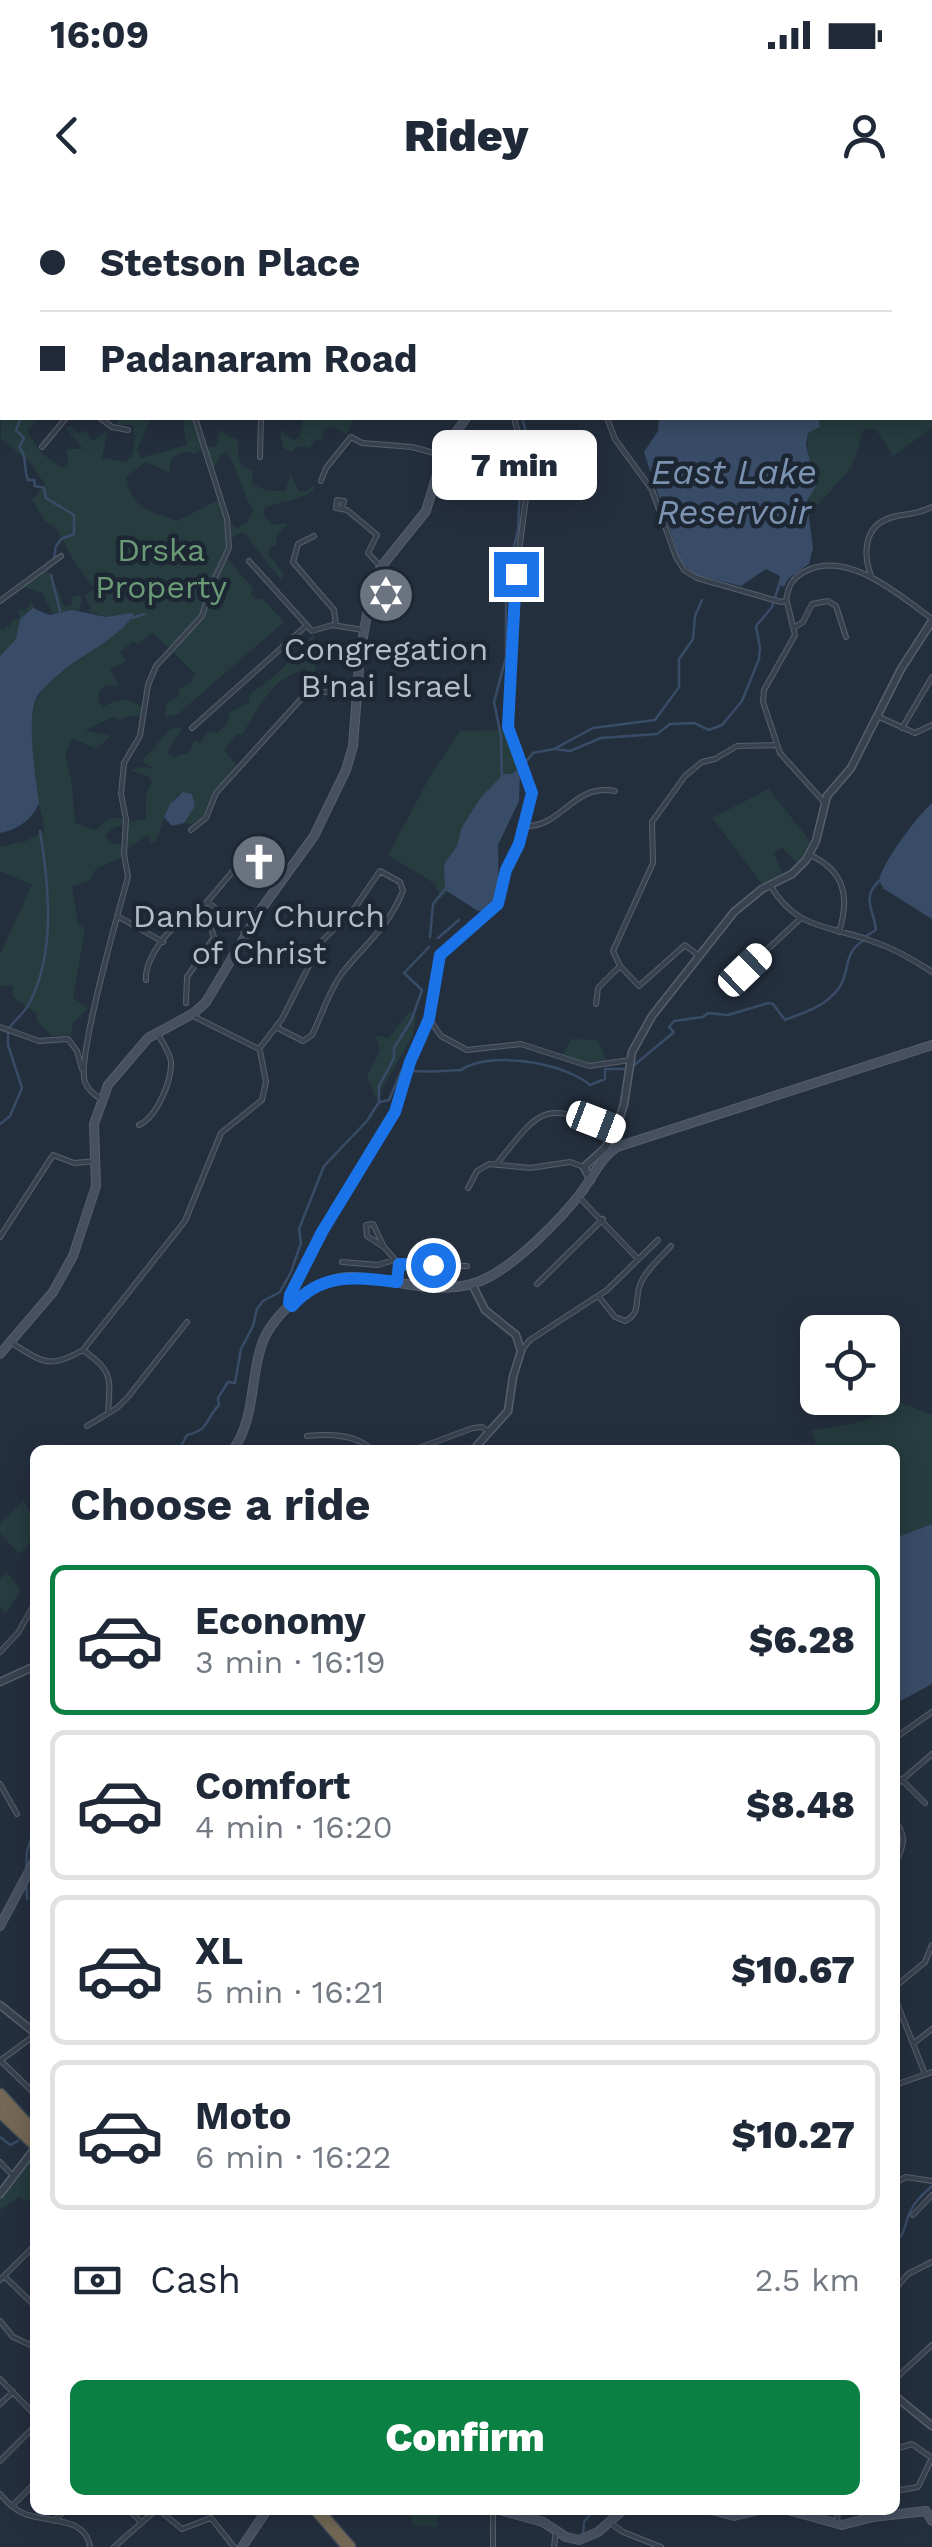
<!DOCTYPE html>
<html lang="en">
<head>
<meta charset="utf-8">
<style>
  body { margin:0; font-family:"Work Sans",sans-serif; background:#f6f6f7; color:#1f2937; height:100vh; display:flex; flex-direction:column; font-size:38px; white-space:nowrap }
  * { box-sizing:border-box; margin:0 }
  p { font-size:32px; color:#747a83 }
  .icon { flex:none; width:55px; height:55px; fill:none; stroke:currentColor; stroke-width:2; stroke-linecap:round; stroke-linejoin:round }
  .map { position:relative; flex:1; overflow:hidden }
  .drawer { position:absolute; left:30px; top:1245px; width:870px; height:1070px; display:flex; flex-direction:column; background:#fff; border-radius:15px; box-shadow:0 5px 25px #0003 }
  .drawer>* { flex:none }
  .guide { position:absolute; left:0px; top:0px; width:932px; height:220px; box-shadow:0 5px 25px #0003; display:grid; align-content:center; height:220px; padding:0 40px; background:#fff }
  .buttons { position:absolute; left:800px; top:1115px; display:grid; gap:20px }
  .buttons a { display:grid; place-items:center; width:100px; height:100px; border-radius:15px; background:#fff; box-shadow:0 5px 25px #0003; font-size:50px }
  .end { position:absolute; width:45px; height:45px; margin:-22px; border:12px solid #1a73e8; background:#fff; box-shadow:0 0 0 5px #fff }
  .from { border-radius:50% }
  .bubble { position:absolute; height:70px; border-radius:15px; background:#fff; box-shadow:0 5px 25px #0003; font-size:32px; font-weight:800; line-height:70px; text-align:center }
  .car { position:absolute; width:30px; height:60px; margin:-30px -15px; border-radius:12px; box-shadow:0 0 8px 2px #0007; background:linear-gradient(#fff 24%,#345 0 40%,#fff 0 76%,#345 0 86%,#fff 0) }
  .guide b { display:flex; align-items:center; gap:35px; height:95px; font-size:38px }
  .guide b+b { border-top:2px solid #e0e1e3 }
  .guide i { width:25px; height:25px; background:#1f2937 }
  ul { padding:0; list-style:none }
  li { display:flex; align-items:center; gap:30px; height:150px; margin:0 20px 15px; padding:0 20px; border:5px solid #e0e1e3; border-radius:15px }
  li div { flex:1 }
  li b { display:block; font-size:38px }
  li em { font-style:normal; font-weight:800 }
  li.active { border-color:#0b8043 }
  li>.icon { width:90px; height:90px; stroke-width:1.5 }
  h2 { padding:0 40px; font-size:45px; line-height:120px }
  .pay { display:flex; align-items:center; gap:25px; height:110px; padding:0 40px; font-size:38px }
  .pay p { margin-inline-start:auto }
  .action { display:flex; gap:20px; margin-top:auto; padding:20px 40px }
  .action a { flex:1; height:115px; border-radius:15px; background:#0b8043; color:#fff; font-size:40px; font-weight:800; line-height:115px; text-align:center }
  .status { display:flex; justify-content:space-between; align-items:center; height:70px; padding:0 50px; background:#fff; direction:ltr }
  .status svg { height:28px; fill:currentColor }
  header { display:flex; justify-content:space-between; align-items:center; height:130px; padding:0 40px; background:#fff; font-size:45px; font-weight:800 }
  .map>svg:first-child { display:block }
</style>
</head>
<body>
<div class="status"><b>16:09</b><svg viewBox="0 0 49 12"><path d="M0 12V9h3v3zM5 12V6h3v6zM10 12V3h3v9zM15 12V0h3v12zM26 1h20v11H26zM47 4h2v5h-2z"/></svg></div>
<header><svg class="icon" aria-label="back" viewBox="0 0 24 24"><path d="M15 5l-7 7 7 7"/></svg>Ridey<svg class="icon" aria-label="person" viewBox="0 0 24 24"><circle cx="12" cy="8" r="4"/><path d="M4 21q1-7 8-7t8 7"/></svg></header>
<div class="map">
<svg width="932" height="2347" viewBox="0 0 932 2347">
  <rect width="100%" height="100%" fill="#242f3e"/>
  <!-- green -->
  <path fill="#263c3f" d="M 717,0 L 932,0 L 932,228 L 893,256 L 877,231 L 868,229 L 863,231 L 852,267 L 810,314 C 806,298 810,285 810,269 C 810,256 806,246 808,233 L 820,227 L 819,218 L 930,218 L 930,2 L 716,2 Z
    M 2,190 L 2,218 L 40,218 L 27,231 L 41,253 L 62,268 L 68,266 L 67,249 L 83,249 L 65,228 L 70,226 L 78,233 L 85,231 L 94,241 L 108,230 L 102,258 L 124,262 L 132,257 L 135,236 L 132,225 L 114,225 L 122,218 L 151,218 L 137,250 L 141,258 L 187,245 C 185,235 182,228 185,218 L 194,218 L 203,250 L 193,254 L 187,251 L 172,257 L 169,273 L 146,262 L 126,277 C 134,311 146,309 177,321 L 218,300 L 225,319 L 227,351 L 210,385 L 201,414 L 169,448 L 153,433 L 137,445 L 134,441 L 120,452 L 126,461 L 110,470 L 119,485 L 106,486 L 99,490 L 98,501 L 103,507 C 117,498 128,498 143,508 L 142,517 L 131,516 L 119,520 L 113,517 L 85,530 L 111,536 L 96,549 L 73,538 L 65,553 L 72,585 L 75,623 L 95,630 L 109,618 L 123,618 L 123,625 L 113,628 L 105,635 L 110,643 L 123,645 L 122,657 L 96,669 L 89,681 L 72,686 L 78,724 L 85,729 L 73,798 L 88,808 L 73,823 L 71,835 L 52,836 L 37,821 L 37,814 L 12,796 L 13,785 L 0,786 L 0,754 L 32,685 L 0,671 L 0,647 L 26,641 L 44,631 C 44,617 38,606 37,593 C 34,570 27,522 36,501 C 41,488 62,472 73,463 C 94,446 118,436 134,415 L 130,413 L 106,417 L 89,412 L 91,407 L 84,396 L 94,389 L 73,360 L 57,329 L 45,321 L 32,300 L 45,285 L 32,264 L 1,239 Z
    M 304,218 L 333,220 L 354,218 L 347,234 L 331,227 L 324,230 L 322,240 L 315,239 L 310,248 L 296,246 L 292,252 L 283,248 L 280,231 L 294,240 L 299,237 Z
    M 220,230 L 238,241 L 238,258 L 242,267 L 253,270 L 252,284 L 268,291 L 285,291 L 291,274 L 299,291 L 306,291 L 315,284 L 313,291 C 297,302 273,302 264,309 L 263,315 L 273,325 L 288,323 L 276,337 L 277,344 L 269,349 L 269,355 L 283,373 L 282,381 L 245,334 L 242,332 L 232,338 L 231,324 L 237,328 L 247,323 L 253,311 C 243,294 239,270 226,252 L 221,254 L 213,270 L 205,246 L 216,247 Z
    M 228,359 L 253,389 L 251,393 L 255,399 L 262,398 L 284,422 L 178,514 L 165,517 L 166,504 L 178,497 L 179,489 L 190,483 L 195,474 L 171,450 L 204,417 L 215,380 Z
    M 46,367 L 65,407 L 71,405 L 73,396 L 80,395 L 82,401 L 79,411 L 53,414 L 42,393 L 22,386 Z
    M 31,402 L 35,407 L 20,419 L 16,439 L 0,456 L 0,428 L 3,431 L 6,426 L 10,428 L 12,419 L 20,419 L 18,409 L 25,411 Z
    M 313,435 L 319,444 L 314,478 L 304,468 C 297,473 290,475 282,480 C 264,494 253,517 242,535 L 237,534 L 224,550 L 237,566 L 218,587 L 204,617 L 194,624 L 184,623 L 195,606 L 178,594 L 166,612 L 156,642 L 150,644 L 148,635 L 127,649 L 128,622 L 146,619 L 146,594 L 152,582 L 148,576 L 131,571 L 139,567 L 153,568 L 143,562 L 144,558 L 171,529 L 183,527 L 167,552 L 174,557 L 190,552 L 194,540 L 199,543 L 210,530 L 217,533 L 227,524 L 230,512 L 250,502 L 249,495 L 278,473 Z
    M 508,530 L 522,567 L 514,575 L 502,575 L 445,673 L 446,693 L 441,699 L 435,684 L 388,655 L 429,578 L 460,531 Z
    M 769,589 L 813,645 L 801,666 L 782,648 L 774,653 L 784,677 L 764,687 L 712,618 Z
    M 410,811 L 416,816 L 413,835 L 376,899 L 367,876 L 380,851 L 376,836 L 389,838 Z
    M 571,839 L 598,840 L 607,862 L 595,865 L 562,856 Z
    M 896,1201 L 932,1215 L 932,1324 L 895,1338 L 895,1250 L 817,1250 L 812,1230 C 839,1225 877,1224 896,1201 Z
    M 24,1300 C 34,1320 38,1339 19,1354 L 0,1333 L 0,1324 Z
    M 7,1372 L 21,1390 L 6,1413 L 0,1406 L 0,1379 Z
    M 33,1957 L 35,1994 L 26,2002 L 19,1997 L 0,2010 L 0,1998 Z
    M 411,2310 L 439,2310 L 437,2327 L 412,2325 Z"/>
  <!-- water -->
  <path fill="#394c67" d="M 659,218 L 819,218 L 820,227 L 808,233 L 806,245 L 816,286 L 807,301 L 813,348 L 809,364 L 788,379 L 784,387 L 778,384 L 780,376 L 766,369 L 741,386 L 696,375 L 681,363 L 644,252 L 658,231 Z
    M 33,408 L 49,415 L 72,410 L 106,417 L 131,413 L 134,415 C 120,434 99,446 79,459 C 66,467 48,483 38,495 C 25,513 36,581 39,603 C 32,620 17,630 0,633 L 0,456 L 16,439 L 20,419 Z
    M 520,568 L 519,601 L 498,645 L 499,694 L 484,711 L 478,711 L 445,690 L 444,664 L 457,646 L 462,627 L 481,597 L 504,574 L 511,574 Z
    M 183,592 L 192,594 L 195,606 L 184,623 L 172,626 L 164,617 L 170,604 Z
    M 932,603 L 932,719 L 884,689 L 879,681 C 881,664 918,615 932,603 Z
    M 932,1324 L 932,1484 L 895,1504 L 895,1338 Z"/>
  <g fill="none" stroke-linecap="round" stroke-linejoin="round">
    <!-- stream -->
    <path stroke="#394c67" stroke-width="2.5" d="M 144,0 L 144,2
      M 805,2 L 808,0
      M 930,78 L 932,77
      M 21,218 L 16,230 L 24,238 L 19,247 C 28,257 23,269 28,280 L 34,280 L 35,286 L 44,288 L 46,298 L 74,315 L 74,334 L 61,339 L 57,345
      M 522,218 L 527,235 L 525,251
      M 54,358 L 56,346
      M 51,375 L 60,411
      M 132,418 L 144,414
      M 554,549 L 570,551 L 601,538 L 657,534 L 670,524 L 694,523 L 709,530 L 722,525 L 742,501 L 759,459 L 760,448 L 756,426 L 772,407 L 780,382
      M 524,564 L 533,553 L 554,549 L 593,528 L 655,520 L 679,487 L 679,459 L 693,439 L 695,416 L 702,400
      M 502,581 L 501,536 L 494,502 L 506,457 L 506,394 L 510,387 L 509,366 L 518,330 L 520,292 L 526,277 L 522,255
      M 866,736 L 876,730 C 874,710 861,698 879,681
      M 430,737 L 433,704 L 446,688
      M 438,738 L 459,720
      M 9,828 C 15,820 24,813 29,804 C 56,753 49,686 40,631
      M 632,867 L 674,832 L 669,827 L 674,821 L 703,817 L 708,813 L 728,815 L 768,803 L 773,804 L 785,820 C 805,812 825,807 839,788 C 850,773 843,752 863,741
      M 380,902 L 389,900 L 402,870 C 424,873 442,871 461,870 C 490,850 565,863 590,885 L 605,879 L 605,869 L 625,869
      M 0,924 L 10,916 L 22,888 L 8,845 L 8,832
      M 183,1250 L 181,1246 L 187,1235 C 210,1230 205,1219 219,1205 L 218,1198 L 228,1182 L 235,1183 L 241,1149 L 253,1126 L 257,1109 L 263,1101 L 280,1092 L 291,1072 L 301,1043 L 299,1029 L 324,966 L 367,921 L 379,902 L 379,886 L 394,858 L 394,848 L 411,821 L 422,790 L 404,773 L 429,747
      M 26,1673 L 27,1651 L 35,1626
      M 26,1681 L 27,1699
      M 0,1937 L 10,1945 L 18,1941
      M 895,2042 C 906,2034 904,2024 910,2012 C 915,2001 923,1994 932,1986
      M 583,2335 L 584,2322 L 594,2310"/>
    <!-- minor casing -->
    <g stroke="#565f6c" stroke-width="6">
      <path id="minor" d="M 204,0 L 205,2
        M 467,0 L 468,2
        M 559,0 L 564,2
        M 104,2 L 106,0
        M 525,2 L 527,0
        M 713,2 L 714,0
        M 0,132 L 2,135
        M 0,186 L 2,181
        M 100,218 L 112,227 L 128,230
        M 607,218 L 615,239 L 652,290 L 676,357 L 684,370 L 697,378 L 781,402 L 786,401 C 788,385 793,377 808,370 C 850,351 899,395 931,418
        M 42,247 L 66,218
        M 260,257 L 261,218
        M 321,281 L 326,268 L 351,237 L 362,243 L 412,247 L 442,255
        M 342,309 L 344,301 L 337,300 L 336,308 L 347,310 L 377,335 L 368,353 L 381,367
        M 314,336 L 298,344 L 293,362 L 334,410 L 336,425
        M 249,361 L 312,431 L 332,425 L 363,430
        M 872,378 C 863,356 862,325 893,317 C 909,313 916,315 932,307
        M 0,401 L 61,356
        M 787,402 L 795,435 L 764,490 L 763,502 L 780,553 L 824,602
        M 795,427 L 803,422 L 812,404 L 828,401 L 836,406 L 846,437
        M 879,517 L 915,533 L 932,525
        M 192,528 L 306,426
        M 902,528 L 932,477
        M 523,626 C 562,629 572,583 615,591
        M 191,630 L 206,618 L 216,593 L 302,498 L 323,492 L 357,491
        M 810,655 C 845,671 850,697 839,732
        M 770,685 C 796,729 826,725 869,740 C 890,747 913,759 932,772
        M 208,702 L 247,734
        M 196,715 L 238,665
        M 119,717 L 163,742
        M 700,757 L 685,745 L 639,786 L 620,766 L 613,751 L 653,663 L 652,622 L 685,576 L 702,562 L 715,559 L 737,546 L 777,545
        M 740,775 L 800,719
        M 146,780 C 144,758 173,719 196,715
        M 186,803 L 187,777 L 214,737 L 211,728 L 196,715
        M 596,804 L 598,788 L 620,766
        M 193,816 L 259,849
        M 429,819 L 441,836 L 467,850 L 521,844 L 589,866 L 630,860
        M 0,827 L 39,841 L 68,839 L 77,851 L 82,869
        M 259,849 L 282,819 L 321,742 L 354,709 L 380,671 L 400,682 L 403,691 C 387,729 367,742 343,772 C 329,790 322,815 312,835 L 303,841 L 276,827
        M 101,899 C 94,894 88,890 85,882 C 76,859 119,710 128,677 L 124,654 L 126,619 L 121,594 L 124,563 L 140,536 L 148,485 L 156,466 L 202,416 L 212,384 L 229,348 L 227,319 L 195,218
        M 139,925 C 156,918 172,881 171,862 C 170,852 161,841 157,832
        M 496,965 C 543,905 543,902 615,930
        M 468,988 L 477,971 L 489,964 L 530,968 L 570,962 L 584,967
        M 578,996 L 637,1058
        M 0,1037 L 53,955 L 74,963 L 96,961
        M 384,1047 L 367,1036 L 366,1025 L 373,1024 L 384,1047 L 399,1064 L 467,1066
        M 342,1062 L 378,1065 L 394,1060
        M 397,1082 L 399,1064
        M 537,1084 L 603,1019
        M 599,1097 L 615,1117 L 625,1121 C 642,1113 634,1100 640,1085 C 644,1072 662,1056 671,1046
        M 291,1104 L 290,1095 L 322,1032 L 395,912 L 409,862 L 429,819 L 440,755 L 501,700 L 506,670 L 519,644 L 532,593 L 508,527 L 516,374 L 529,275 L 514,218
        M 10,1142 C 43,1162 48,1170 83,1150 L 185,1021 L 221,933 L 262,900 L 266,882 L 260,851
        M 83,1150 C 114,1172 110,1178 108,1213
        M 521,1151 L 530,1140 L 607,1090 L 658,1040
        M 87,1226 L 117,1208 L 128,1197 L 187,1122
        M 307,1236 C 327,1234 358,1234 371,1250
        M 413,1250 L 473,1228 L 482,1227 L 488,1231
        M 0,1452 L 18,1433 L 35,1403
        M 895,1538 L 932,1512
        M 901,1579 L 925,1603
        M 0,1584 L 17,1614
        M 895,1586 L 932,1554
        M 895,1622 C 908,1635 903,1649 895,1663
        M 895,1787 L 925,1762 L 932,1745
        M 895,1798 L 925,1874
        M 914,1843 L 932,1829
        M 0,1860 L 35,1894
        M 1,1860 L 35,1835
        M 895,1885 L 932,1872
        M 0,1962 L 14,1977
        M 895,1983 L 906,1977 L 932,1981
        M 913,2015 L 932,1995
        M 4,2076 L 35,2106
        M 0,2080 L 35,2045
        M 895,2089 L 908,2074 L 932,2062
        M 0,2121 L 13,2137 L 35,2147
        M 0,2179 L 35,2215
        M 895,2179 L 932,2145
        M 0,2204 L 13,2192
        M 895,2249 L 912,2244 L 932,2258 L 918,2287 L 895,2291
        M 0,2261 L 35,2226
        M 0,2294 C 7,2302 14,2310 25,2314 C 48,2323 86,2316 90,2347
        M 12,2306 L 35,2283
        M 129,2310 L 140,2321
        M 159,2310 L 182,2329 L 211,2318 L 234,2347
        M 493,2310 L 493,2347
        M 54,2321 L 65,2310
        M 837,2321 L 838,2310
        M 609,2322 L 623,2332 L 661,2347
        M 114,2347 L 156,2310
        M 554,2347 L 556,2330"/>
    </g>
    <!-- tertiary casing -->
    <g stroke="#565f6c" stroke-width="9">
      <path id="tertiary" d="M 591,980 L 584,967 L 605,948 L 616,930 L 624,904 L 632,852 L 652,816 L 734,712 L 762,689 L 792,674 L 806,660 L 816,641 L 827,596 L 851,568 L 901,469 L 932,421
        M 472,1084 L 485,1110 L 516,1135 L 521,1151 L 513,1177 L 508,1211 L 473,1250
        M 0,1482 L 35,1466
        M 0,1805 L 35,1833
        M 0,1994 L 35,1948
        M 895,2196 L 932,2226"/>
    </g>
    <!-- secondary casing -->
    <g stroke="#565f6c" stroke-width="10">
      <path id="secondary" d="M 615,0 L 616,2
        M 0,1154 L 53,1092 L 73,1056 L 96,986 L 94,924 L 108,885 L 148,838 L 194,813 L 206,802 L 262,708 L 314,636 L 346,570 L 353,546 L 360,455 L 372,384 L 381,367 L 426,311 L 445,248 L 466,218
        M 233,1250 C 255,1219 250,1181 261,1147 C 270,1114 318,1075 353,1077 C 398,1079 447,1100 489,1077 C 519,1061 559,1021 580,994 C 592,979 600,958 617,947 L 932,845
        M 0,1726 L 35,1660
        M 500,2310 L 543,2322 L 566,2337 L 579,2340 L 598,2332 L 623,2310
        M 712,2310 L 734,2316 L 759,2310
        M 788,2310 L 842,2325 L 873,2317 L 926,2311 L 932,2321
        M 242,2347 L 267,2310"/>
    </g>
    <!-- motorway casing -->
    <g stroke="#434c59" stroke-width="15">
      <path id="motorway" d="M 0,1895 L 28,1926
        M 0,1911 L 35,1944
        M 317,2310 L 349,2347"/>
    </g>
    <!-- minor -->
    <use href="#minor" stroke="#38414e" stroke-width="4"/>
    <!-- tertiary -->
    <use href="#tertiary" stroke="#38414e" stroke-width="6"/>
    <!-- secondary -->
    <use href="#secondary" stroke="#465061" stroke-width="8"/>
    <!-- motorway -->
    <use href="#motorway" stroke="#746855" stroke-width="12"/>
  </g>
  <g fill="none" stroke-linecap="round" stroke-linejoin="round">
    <!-- route -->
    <path stroke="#1a73e8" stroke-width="12" d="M 433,1065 L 399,1064 L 397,1082 C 356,1077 322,1072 292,1106 L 289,1103 L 290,1095 L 322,1032 L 395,912 L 410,862 L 429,819 L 440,755 L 498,704 L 506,670 L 519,644 L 532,593 L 508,527 L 516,374"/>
  </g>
  <!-- icons -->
  <defs>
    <g id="synagogue-disc" transform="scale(2.875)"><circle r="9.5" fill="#6b7280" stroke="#1d2633"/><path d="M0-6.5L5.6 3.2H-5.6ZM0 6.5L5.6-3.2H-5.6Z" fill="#fff"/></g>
    <g id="church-disc" transform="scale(2.875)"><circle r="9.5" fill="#6b7280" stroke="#1d2633"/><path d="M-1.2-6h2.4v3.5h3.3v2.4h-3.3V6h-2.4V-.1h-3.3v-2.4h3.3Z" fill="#fff"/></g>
  </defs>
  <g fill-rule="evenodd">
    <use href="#synagogue-disc" x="386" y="395"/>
    <use href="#church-disc" x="259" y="662"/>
  </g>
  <g text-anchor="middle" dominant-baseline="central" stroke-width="9" stroke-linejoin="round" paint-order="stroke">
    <!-- park labels -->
    <g font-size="32" fill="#6b9a76" stroke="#1d2633">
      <text x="161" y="350">Drska<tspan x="161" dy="37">Property</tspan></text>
    </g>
    <!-- poi labels -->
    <g font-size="32" fill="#b4bcc9" stroke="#1d2633">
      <text x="386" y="449">Congregation<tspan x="386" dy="37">B'nai Israel</tspan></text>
      <text x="259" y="716">Danbury Church<tspan x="259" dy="37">of Christ</tspan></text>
    </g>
    <!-- water labels -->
    <g font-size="35" font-style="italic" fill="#7c92b1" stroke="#1d2633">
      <text x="734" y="272">East Lake<tspan x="734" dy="40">Reservoir</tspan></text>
    </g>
  </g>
</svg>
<div class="buttons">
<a><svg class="icon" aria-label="locate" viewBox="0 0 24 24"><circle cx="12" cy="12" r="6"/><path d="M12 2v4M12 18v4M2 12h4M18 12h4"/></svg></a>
</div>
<i class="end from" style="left:433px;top:1065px"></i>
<i class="end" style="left:516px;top:374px"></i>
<div class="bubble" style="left:432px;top:230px;width:165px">7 min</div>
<i class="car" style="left:745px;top:770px;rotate:46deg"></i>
<i class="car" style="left:596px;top:922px;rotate:111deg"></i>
<div class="guide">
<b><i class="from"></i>Stetson Place</b>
<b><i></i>Padanaram Road</b>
</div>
<section class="drawer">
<h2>Choose a ride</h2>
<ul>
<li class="active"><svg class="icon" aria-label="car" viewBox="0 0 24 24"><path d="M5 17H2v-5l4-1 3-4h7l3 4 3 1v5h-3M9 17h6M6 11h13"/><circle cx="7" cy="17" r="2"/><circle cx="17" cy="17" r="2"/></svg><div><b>Economy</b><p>3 min · 16:19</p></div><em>$6.28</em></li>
<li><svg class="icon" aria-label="car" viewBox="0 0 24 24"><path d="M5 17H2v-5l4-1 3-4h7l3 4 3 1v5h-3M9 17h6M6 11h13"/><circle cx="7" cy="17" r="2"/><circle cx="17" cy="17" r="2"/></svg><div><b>Comfort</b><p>4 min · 16:20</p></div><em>$8.48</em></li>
<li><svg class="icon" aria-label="car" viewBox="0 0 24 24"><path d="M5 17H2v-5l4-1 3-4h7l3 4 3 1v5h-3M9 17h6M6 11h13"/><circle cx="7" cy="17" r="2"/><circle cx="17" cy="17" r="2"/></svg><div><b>XL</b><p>5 min · 16:21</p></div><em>$10.67</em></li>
<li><svg class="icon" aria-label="car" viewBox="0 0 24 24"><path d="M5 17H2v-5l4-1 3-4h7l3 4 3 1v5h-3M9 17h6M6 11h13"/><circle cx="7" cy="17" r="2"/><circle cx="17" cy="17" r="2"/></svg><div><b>Moto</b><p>6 min · 16:22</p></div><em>$10.27</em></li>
</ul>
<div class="pay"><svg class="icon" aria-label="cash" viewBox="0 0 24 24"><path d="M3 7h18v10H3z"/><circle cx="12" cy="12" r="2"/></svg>Cash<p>2.5 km</p></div>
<div class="action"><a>Confirm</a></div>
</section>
</div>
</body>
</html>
